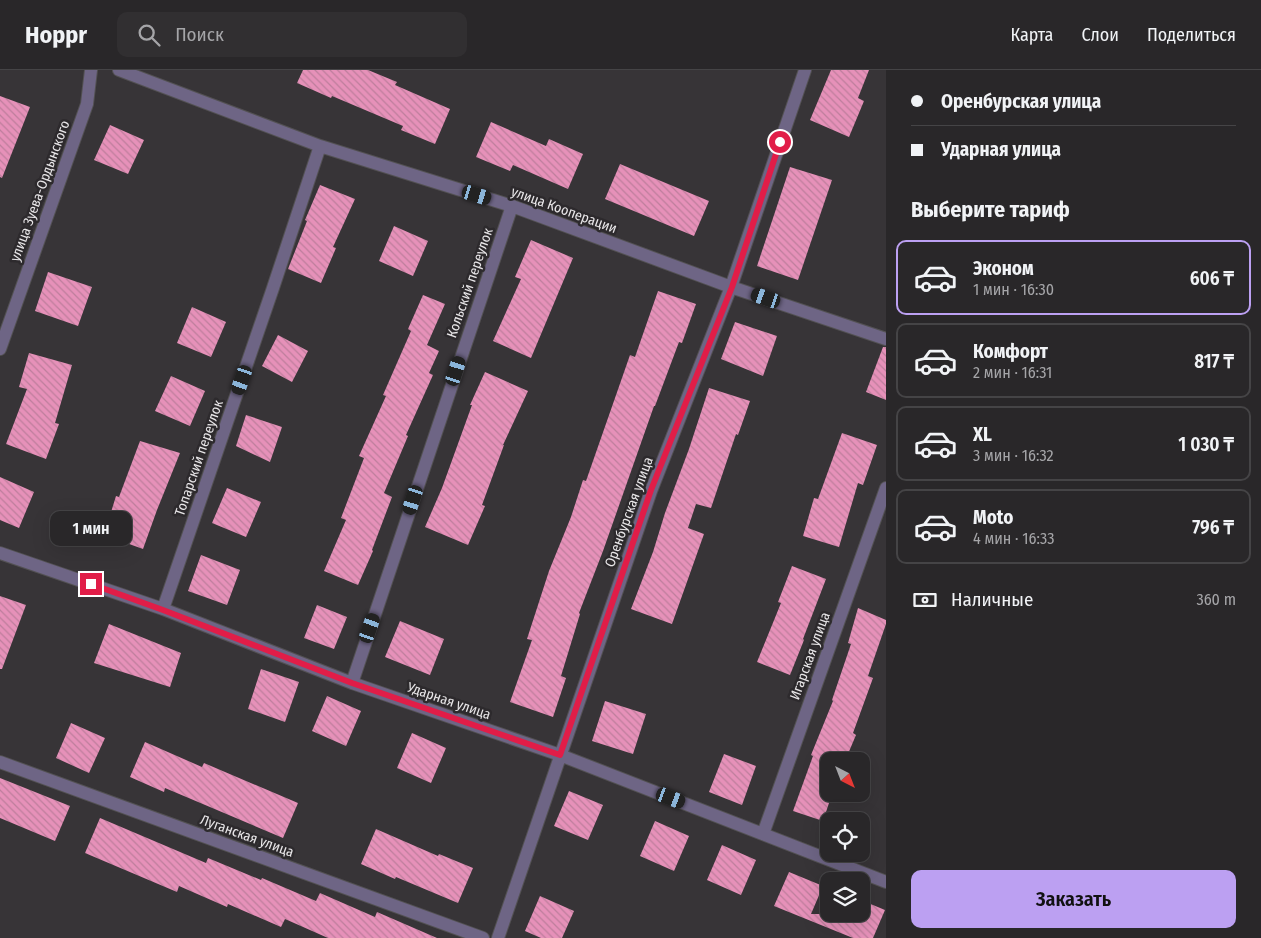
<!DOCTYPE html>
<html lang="ru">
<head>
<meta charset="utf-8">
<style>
  body { margin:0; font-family:"Fira Sans Condensed",sans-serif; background:#312f31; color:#f1f3f6; height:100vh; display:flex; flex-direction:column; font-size:19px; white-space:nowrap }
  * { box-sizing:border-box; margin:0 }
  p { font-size:16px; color:#a5a5a8 }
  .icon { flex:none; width:28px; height:28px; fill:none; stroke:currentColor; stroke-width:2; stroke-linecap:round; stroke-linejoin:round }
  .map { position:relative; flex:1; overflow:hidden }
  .side { display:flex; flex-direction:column; background:#292729; width:375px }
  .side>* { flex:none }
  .top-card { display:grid; align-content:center; height:110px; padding:0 25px; background:#292729 }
  .needle { width:32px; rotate:138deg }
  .buttons { position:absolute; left:820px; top:682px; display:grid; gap:10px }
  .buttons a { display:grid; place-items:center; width:50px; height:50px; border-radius:10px; background:#292729; box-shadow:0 5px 20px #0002,0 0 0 1px #454446; font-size:25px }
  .end { position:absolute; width:22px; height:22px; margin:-11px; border:6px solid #e11d48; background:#fff; box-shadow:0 0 0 2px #fff }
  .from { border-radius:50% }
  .bubble { position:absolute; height:35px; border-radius:10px; background:#292729; box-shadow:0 5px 20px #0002,0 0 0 1px #454446; font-size:16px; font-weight:600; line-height:35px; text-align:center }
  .car { position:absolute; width:15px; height:30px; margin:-15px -8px; border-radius:6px; box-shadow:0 0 4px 1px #0007; background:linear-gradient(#222 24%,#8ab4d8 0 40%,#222 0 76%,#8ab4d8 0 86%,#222 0) }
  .top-card b { display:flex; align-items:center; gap:18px; height:48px; font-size:19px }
  .top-card b+b { border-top:1px solid #454446 }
  .top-card i { width:12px; height:12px; background:#f1f3f6 }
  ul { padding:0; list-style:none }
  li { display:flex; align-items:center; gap:15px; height:75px; margin:0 10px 8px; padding:0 15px; border:2px solid #454446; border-radius:10px }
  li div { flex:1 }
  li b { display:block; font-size:19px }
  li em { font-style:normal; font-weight:600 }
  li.active { border-color:#bca0f2 }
  li>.icon { width:45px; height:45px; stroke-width:1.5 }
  h2 { padding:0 25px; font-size:22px; line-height:60px }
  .pay { display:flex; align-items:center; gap:12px; height:55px; padding:0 25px; font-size:19px }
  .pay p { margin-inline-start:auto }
  .primary-button { display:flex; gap:10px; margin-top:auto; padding:10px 25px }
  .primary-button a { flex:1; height:58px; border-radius:10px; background:#bca0f2; color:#111; font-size:20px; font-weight:600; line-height:58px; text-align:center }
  header { display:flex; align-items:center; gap:30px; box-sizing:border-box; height:70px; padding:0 25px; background:#292729; border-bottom:1px solid #454446 }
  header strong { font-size:24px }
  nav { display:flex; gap:28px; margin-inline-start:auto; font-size:18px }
  .search { width:350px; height:45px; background:#312f31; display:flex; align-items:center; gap:12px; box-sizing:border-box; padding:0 18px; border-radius:10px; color:#a5a5a8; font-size:19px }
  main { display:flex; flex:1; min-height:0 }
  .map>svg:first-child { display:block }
</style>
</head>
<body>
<header>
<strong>Hoppr</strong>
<div class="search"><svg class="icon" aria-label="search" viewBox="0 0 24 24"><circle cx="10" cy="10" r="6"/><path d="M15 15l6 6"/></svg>Поиск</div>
<nav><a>Карта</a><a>Слои</a><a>Поделиться</a></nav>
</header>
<main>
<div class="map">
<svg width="886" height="868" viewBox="0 0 886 868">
  <defs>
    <pattern id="building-back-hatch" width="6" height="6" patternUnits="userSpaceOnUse" patternTransform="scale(1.25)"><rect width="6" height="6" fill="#e691b9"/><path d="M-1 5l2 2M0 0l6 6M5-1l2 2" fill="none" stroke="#be7e9c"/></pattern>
  </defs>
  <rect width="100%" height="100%" fill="#373437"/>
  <!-- building -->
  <path fill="url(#building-back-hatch)" d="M 303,0 L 368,0 L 397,12 L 395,15 L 450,39 L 435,74 L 401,60 L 403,56 L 332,26 L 331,28 L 297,13 Z
    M 831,0 L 869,0 L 858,28 L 864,31 L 849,67 L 810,50 Z
    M 0,26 L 30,37 L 2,108 L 0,107 Z
    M 491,52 L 546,76 L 549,69 L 583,84 L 568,119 L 513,95 L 510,101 L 476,87 Z
    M 110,55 L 144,70 L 128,104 L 94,90 Z
    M 620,94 L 709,131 L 694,166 L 605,129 Z
    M 790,97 L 832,110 L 798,210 L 757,196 Z
    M 320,115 L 355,129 L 333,177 L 336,178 L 321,213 L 288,199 L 307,151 L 305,150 Z
    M 394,156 L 428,171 L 413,206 L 379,191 Z
    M 531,170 L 573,188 L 531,288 L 493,271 L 521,209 L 515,207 Z
    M 48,202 L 92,217 L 78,256 L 35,241 Z
    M 658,221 L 696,234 L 682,273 L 679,272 L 655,336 L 654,336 L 603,481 L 579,543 L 580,544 L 561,606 L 566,608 L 553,647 L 510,632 L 532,570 L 527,569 L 549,501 L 571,447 L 583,410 L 586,411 L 630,285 L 635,287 Z
    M 423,225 L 445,234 L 427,275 L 439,281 L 429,303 L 433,305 L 406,365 L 408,366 L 384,423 L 392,427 L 372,480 L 373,481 L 358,515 L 324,501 L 346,450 L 341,448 L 364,388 L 359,386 L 386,326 L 383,325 L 411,261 L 408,259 Z
    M 192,237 L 226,252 L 211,287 L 177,273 Z
    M 735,252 L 777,266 L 763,306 L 721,289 Z
    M 278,265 L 308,281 L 292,312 L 262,296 Z
    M 883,277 L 886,277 L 886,330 L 866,322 Z
    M 29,283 L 72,295 L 55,353 L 59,354 L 46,389 L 6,374 L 27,319 L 19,317 Z
    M 485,302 L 528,321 L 503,375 L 504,375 L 482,435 L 485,436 L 468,475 L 425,457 L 442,418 L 472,335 L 470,335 Z
    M 171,306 L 205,321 L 190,356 L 155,341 Z
    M 709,318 L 750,331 L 738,365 L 736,364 L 711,438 L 696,434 L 688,458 L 704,464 L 672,554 L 631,539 L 653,482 L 665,443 L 689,379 Z
    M 246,345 L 282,357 L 270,392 L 236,376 Z
    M 842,363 L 877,375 L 863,415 L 858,413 L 839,477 L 803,466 L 814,428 L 818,429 Z
    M 140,371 L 180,383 L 157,440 L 143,479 L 104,465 L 116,426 L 119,427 Z
    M 0,407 L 34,422 L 19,458 L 0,450 Z
    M 227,418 L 261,432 L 246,467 L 212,453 Z
    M 201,485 L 240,500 L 227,535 L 188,521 Z
    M 792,496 L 826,509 L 803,569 L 804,570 L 790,605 L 757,592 L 781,533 L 778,532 Z
    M 0,526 L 26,535 L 2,599 L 0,599 Z
    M 317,535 L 347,547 L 334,579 L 304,568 Z
    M 858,538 L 886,550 L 886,554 L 868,606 L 873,608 L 853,663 L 856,665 L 845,691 L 829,691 L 829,724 L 832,724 L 823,751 L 793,741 L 813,686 L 811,685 L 833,631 L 832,630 L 851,574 L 848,573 Z
    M 400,551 L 444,569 L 430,605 L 385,587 Z
    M 109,554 L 181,583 L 170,617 L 94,593 Z
    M 261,599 L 299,612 L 285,652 L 248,639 Z
    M 327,626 L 361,641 L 346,676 L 312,661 Z
    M 605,631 L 646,644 L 633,684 L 592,671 Z
    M 71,653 L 105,668 L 89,703 L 56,688 Z
    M 412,663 L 446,678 L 431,713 L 397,698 Z
    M 145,672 L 202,697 L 204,693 L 298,733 L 283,768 L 165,718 L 164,722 L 130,707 Z
    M 724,684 L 756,696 L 742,735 L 709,722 Z
    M 0,708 L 70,736 L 55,771 L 0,748 Z
    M 569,721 L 603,735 L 588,770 L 554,756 Z
    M 100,748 L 206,793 L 208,788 L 261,810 L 262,808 L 316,831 L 320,823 L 375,847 L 377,842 L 437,868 L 328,868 L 285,849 L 281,857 L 228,834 L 227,837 L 179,816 L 177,822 L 85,783 Z
    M 655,751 L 689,766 L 674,801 L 640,786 Z
    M 376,759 L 438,786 L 439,784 L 473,798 L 458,833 L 396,807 L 395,809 L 361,794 Z
    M 722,775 L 756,790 L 741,825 L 707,810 Z
    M 789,802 L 823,816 L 811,844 L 861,844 L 861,830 L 885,840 L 873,868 L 853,868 L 774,836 Z
    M 540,826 L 574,841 L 562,868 L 541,868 L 525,861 Z"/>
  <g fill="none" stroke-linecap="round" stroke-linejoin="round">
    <!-- street casing -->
    <g stroke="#535153" stroke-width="14">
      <path id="street" d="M 119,0 L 320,76 L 512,136 L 731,217 L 886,269
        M 0,279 L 87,34 L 91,0
        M 0,483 L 163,539 L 352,613 L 560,685 L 886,812
        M 163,539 L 273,218 L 320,76
        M 352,613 L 512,136
        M 0,692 L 483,868
        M 763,764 L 886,418
        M 498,868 L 651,421 L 731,217 L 805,0"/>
    </g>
    <!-- street -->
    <use href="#street" stroke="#6e6585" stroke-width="12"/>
  </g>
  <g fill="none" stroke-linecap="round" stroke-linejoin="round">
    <!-- route -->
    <path stroke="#e11d48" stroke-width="6" d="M 91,514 L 163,540 L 352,613 L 560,685 L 651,420 L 732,217 L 780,72"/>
  </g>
  <g text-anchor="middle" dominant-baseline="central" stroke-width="5" stroke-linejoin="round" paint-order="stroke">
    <!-- street labels -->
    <g font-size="14" fill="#e9e7e9" stroke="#2d2a2d">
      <text transform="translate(40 121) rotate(-70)">улица Зуева-Ордынского</text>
      <text transform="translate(564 140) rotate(20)">улица Кооперации</text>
      <text transform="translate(470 213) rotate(-71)">Кольский переулок</text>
      <text transform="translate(199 388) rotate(-71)">Топарский переулок</text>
      <text transform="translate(629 442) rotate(-70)">Оренбурская улица</text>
      <text transform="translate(810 586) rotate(-70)">Игарская улица</text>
      <text transform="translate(449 631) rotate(19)">Ударная улица</text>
      <text transform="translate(247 766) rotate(20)">Луганская улица</text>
    </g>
  </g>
</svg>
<div class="buttons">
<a><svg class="needle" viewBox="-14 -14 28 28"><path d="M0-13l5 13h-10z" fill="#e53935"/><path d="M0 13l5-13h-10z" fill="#a5a5a8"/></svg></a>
<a><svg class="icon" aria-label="locate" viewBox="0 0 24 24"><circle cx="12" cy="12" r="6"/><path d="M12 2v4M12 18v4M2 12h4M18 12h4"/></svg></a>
<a><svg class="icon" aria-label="layers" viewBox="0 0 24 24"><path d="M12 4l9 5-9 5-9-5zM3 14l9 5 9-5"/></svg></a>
</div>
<i class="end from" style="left:780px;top:72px"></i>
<i class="end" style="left:91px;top:514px"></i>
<div class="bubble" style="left:50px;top:441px;width:82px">1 мин</div>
<i class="car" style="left:477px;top:125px;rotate:107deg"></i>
<i class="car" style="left:766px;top:228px;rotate:289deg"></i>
<i class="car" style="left:456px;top:301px;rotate:18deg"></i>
<i class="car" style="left:242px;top:310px;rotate:199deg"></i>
<i class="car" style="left:413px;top:430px;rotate:198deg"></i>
<i class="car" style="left:370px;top:558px;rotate:19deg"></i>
<i class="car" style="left:671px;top:728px;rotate:111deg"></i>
</div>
<section class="side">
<div class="top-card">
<b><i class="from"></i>Оренбурская улица</b>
<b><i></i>Ударная улица</b>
</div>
<h2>Выберите тариф</h2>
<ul>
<li class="active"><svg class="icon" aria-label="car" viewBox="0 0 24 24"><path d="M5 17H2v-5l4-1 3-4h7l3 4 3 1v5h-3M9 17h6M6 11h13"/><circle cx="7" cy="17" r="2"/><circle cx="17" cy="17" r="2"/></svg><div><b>Эконом</b><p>1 мин · 16:30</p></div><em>606 ₸</em></li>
<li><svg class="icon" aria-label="car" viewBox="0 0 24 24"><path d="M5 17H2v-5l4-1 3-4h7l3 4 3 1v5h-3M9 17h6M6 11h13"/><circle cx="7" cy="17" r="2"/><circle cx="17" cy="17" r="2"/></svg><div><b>Комфорт</b><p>2 мин · 16:31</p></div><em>817 ₸</em></li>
<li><svg class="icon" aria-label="car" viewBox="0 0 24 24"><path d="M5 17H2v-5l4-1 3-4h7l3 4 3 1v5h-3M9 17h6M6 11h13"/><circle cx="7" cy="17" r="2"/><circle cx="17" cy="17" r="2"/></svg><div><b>XL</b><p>3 мин · 16:32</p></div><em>1 030 ₸</em></li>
<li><svg class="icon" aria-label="car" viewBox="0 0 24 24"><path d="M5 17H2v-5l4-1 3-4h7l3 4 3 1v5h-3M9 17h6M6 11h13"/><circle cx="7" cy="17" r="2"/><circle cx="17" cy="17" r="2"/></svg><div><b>Moto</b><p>4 мин · 16:33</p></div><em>796 ₸</em></li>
</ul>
<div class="pay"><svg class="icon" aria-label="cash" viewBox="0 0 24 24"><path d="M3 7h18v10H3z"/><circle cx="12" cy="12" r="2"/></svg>Наличные<p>360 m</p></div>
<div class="primary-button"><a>Заказать</a></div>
</section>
</main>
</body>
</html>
